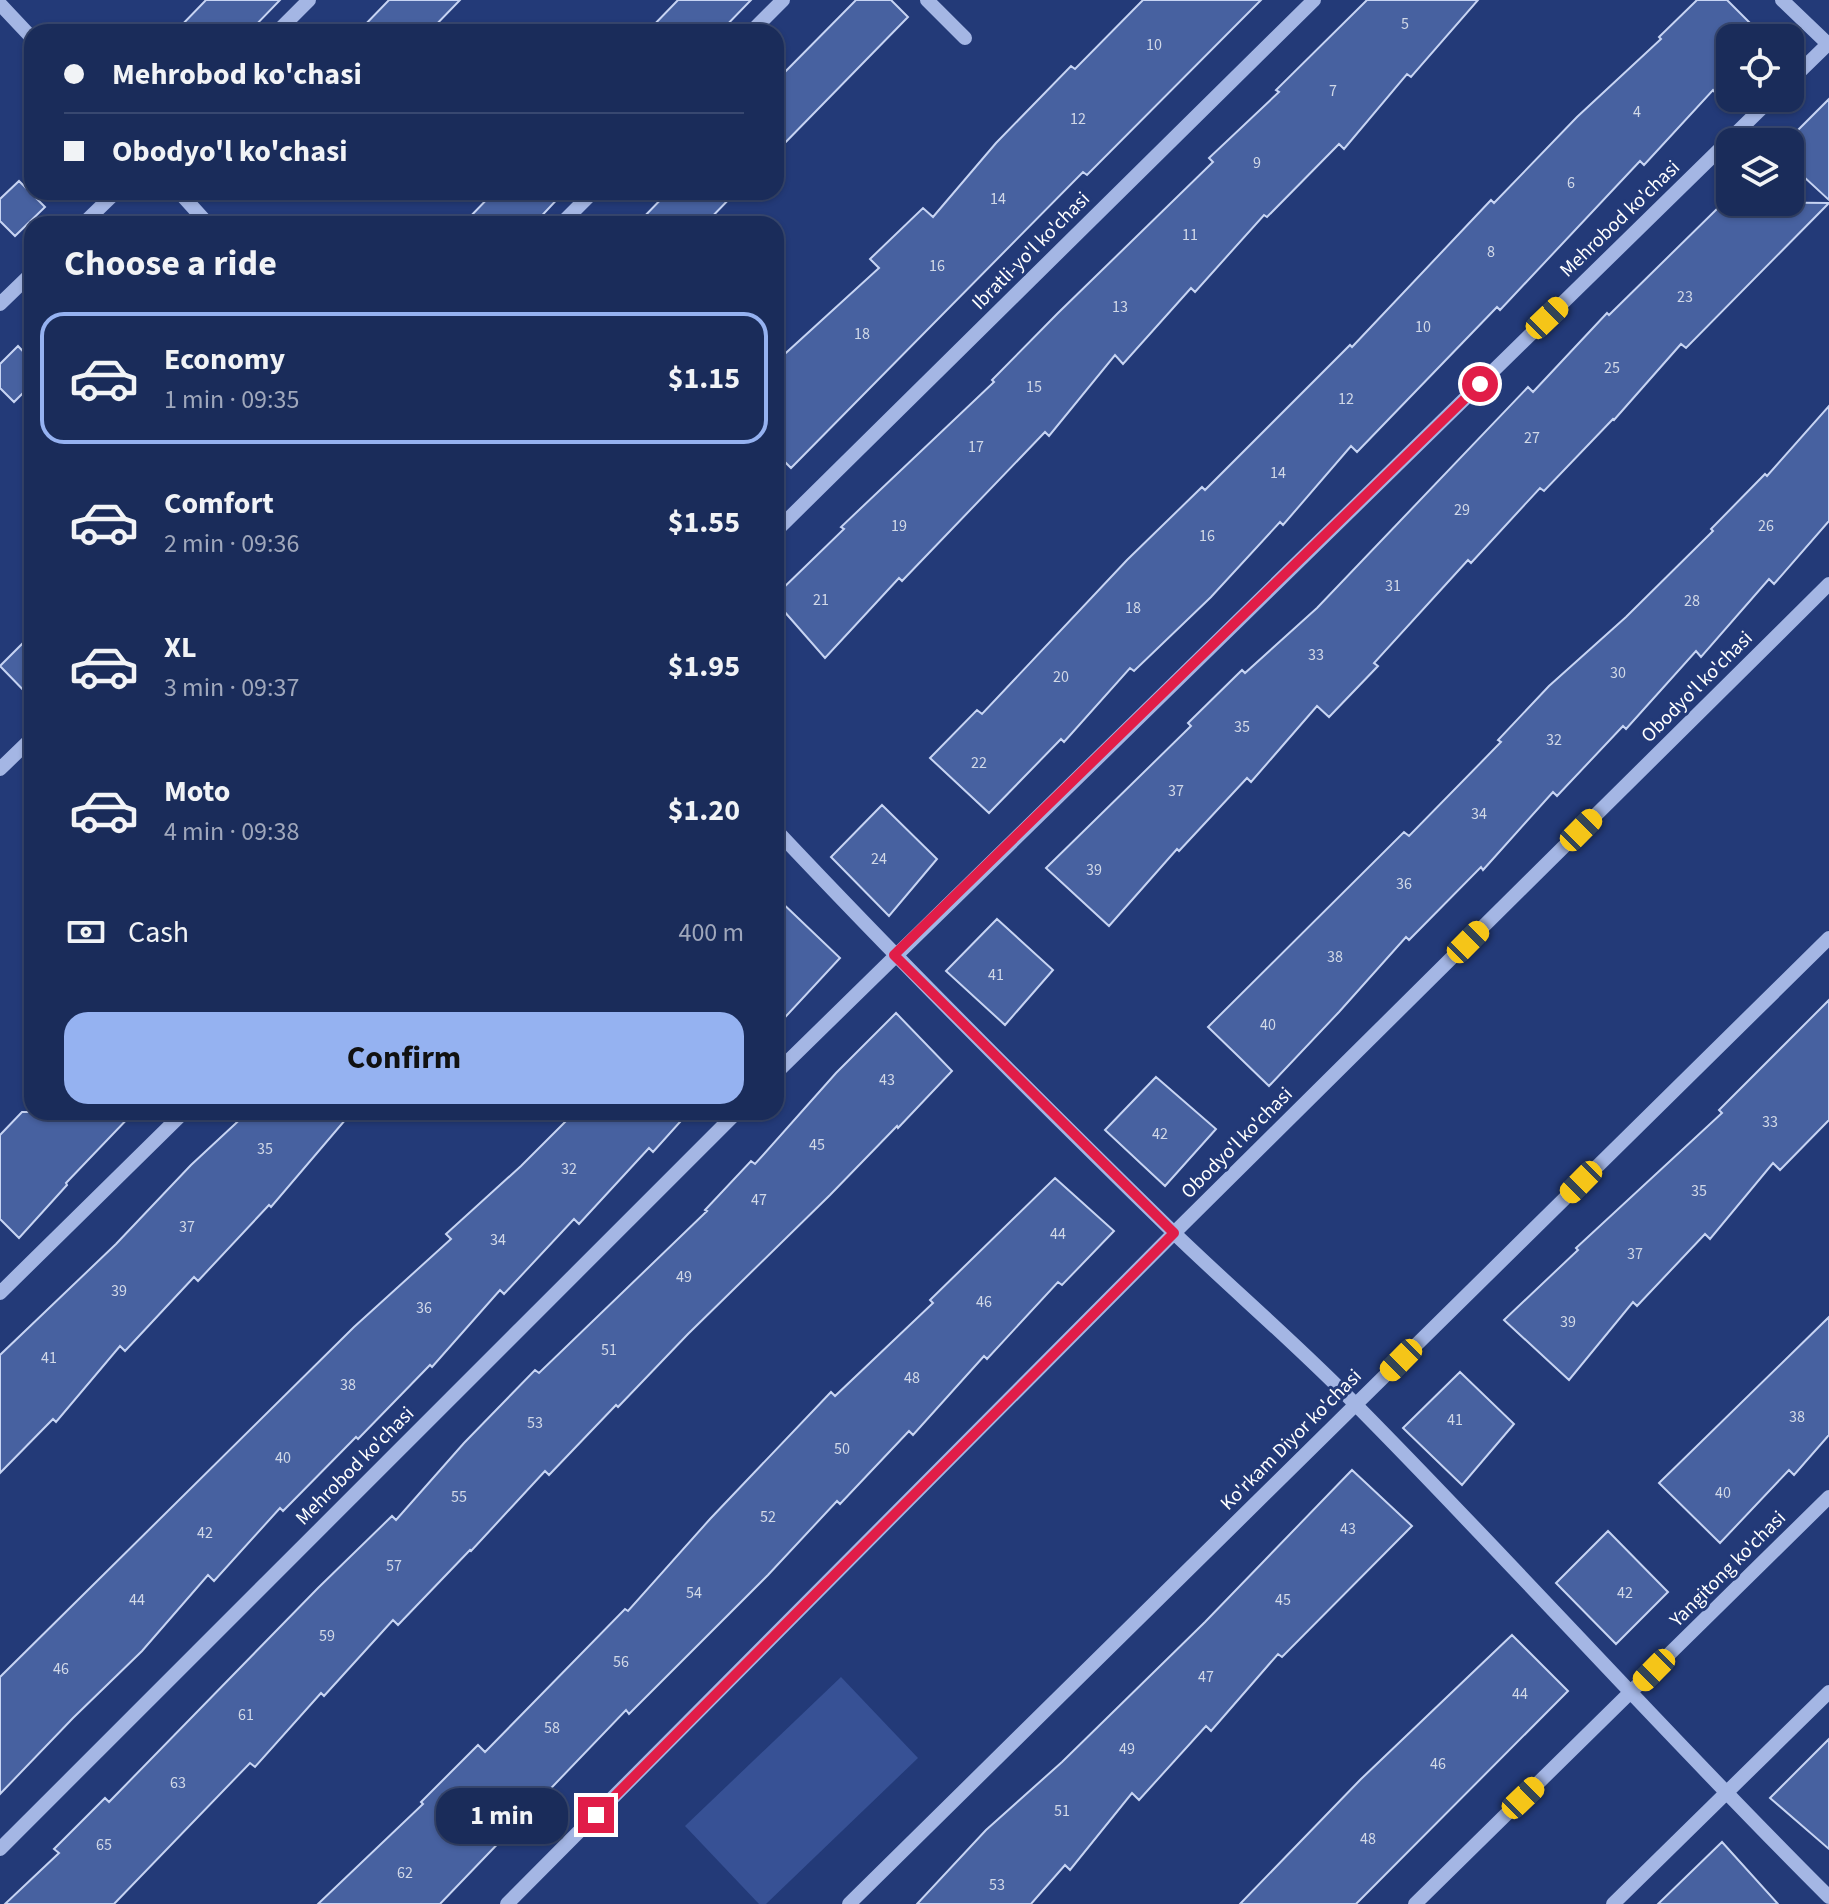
<!DOCTYPE html>
<html lang="en">
<head>
<meta charset="utf-8">
<style>
  body { margin:0; font-family:"Source Sans 3",sans-serif; background:#273863; color:#f1f3f6; height:100vh; display:flex; flex-direction:column; font-size:30px; white-space:nowrap }
  * { box-sizing:border-box; margin:0 }
  p { font-size:26px; color:#9fa7bb }
  .icon { flex:none; width:44px; height:44px; fill:none; stroke:currentColor; stroke-width:2; stroke-linecap:round; stroke-linejoin:round }
  .map { position:relative; flex:1; overflow:hidden }
  .panel { position:absolute; left:24px; top:216px; width:760px; height:904px; display:flex; flex-direction:column; background:#1a2c5a; border-radius:24px; box-shadow:0 2px 6px #0004,0 0 0 2px #384870 }
  .panel>* { flex:none }
  .top-card { position:absolute; left:24px; top:24px; width:760px; height:176px; border-radius:24px; box-shadow:0 2px 6px #0004,0 0 0 2px #384870; display:grid; align-content:center; height:176px; padding:0 40px; background:#1a2c5a }
  .controls { position:absolute; left:1716px; top:24px; display:grid; gap:16px }
  .controls a { display:grid; place-items:center; width:88px; height:88px; border-radius:16px; background:#1a2c5a; box-shadow:0 2px 6px #0004,0 0 0 2px #384870; font-size:40px }
  .end { position:absolute; width:36px; height:36px; margin:-18px; border:10px solid #e11d48; background:#fff; box-shadow:0 0 0 4px #fff }
  .from { border-radius:50% }
  .bubble { position:absolute; height:56px; border-radius:24px; background:#1a2c5a; box-shadow:0 2px 6px #0004,0 0 0 2px #384870; font-size:26px; font-weight:700; line-height:56px; text-align:center }
  .car { position:absolute; width:24px; height:48px; margin:-24px -12px; border-radius:10px; box-shadow:0 0 6px 2px #0007; background:linear-gradient(#f5c518 24%,#345 0 40%,#f5c518 0 76%,#345 0 86%,#f5c518 0) }
  .top-card b { display:flex; align-items:center; gap:28px; height:76px; font-size:30px }
  .top-card b+b { border-top:2px solid #384870 }
  .top-card i { width:20px; height:20px; background:#f1f3f6 }
  ul { padding:0; list-style:none }
  li { display:flex; align-items:center; gap:24px; height:132px; margin:0 16px 12px; padding:0 24px; border:4px solid transparent; border-radius:24px }
  li div { flex:1 }
  li b { display:block; font-size:30px }
  li em { font-style:normal; font-weight:700 }
  li.current { border-color:#95b2f1 }
  li>.icon { width:72px; height:72px; stroke-width:1.5 }
  h2 { padding:0 40px; font-size:36px; line-height:96px }
  .pay { display:flex; align-items:center; gap:20px; height:88px; padding:0 40px; font-size:30px }
  .pay p { margin-inline-start:auto }
  .button { display:flex; gap:16px; margin-top:auto; padding:16px 40px }
  .button a { flex:1; height:92px; border-radius:24px; background:#95b2f1; color:#111; font-size:32px; font-weight:700; line-height:92px; text-align:center }
  .map>svg:first-child { display:block }
</style>
</head>
<body>
<div class="map">
<svg width="1829" height="1904" viewBox="0 0 1829 1904">
  <rect width="100%" height="100%" fill="#233a78"/>
  <!-- green -->
  <path fill="#375195" d="M 841,1677 L 918,1758 L 766,1904 L 759,1904 L 685,1826 Z"/>
  <!-- building -->
  <path fill="#4761a0" stroke="#c7d4f3" stroke-width="2" d="M 206,0 L 280,0 L 249,32 L 175,32 Z
    M 389,0 L 460,0 L 429,32 L 358,32 Z
    M 678,0 L 751,0 L 720,32 L 647,32 Z
    M 856,0 L 891,0 L 908,17 L 776,152 L 776,81 Z
    M 1143,0 L 1261,0 L 1087,175 L 1083,172 L 791,468 L 776,453 L 776,362 L 879,268 L 870,259 L 923,208 L 933,217 L 996,143 L 1071,66 L 1075,69 Z
    M 1367,0 L 1478,0 L 1411,77 L 1407,74 L 1344,149 L 1339,144 L 1267,217 L 1264,215 L 1195,292 L 1191,288 L 1123,364 L 1115,355 L 1049,436 L 1045,432 L 902,581 L 899,578 L 825,658 L 776,602 L 776,595 L 844,529 L 841,527 L 994,382 L 992,380 L 1058,313 L 1213,162 L 1209,158 L 1279,92 L 1276,90 Z
    M 1697,0 L 1727,0 L 1765,38 L 1730,38 L 1730,79 L 1716,94 L 1713,90 L 1644,165 L 1640,161 L 1500,310 L 1497,307 L 1357,452 L 1351,446 L 1283,525 L 1280,522 L 1211,597 L 1134,671 L 1130,668 L 1064,742 L 1061,739 L 989,813 L 930,758 L 977,710 L 982,714 L 1127,560 L 1202,487 L 1205,490 L 1350,345 L 1352,347 L 1491,200 L 1494,203 L 1577,117 L 1661,39 L 1659,37 Z
    M 1829,99 L 1829,200 L 1790,164 L 1790,138 Z
    M 19,181 L 45,207 L 15,236 L 0,221 L 0,199 Z
    M 494,192 L 564,192 L 534,224 L 463,224 Z
    M 668,192 L 736,192 L 705,224 L 637,224 Z
    M 1724,202 L 1829,203 L 1686,348 L 1681,344 L 1614,420 L 1613,419 L 1544,491 L 1540,488 L 1471,563 L 1468,560 L 1374,663 L 1378,666 L 1329,717 L 1317,706 L 1251,782 L 1247,778 L 1179,851 L 1177,849 L 1109,926 L 1046,868 L 1191,726 L 1188,723 L 1242,670 L 1245,673 L 1317,608 L 1528,387 L 1533,392 L 1607,313 L 1609,315 Z
    M 18,346 L 32,361 L 32,384 L 14,402 L 0,388 L 0,364 Z
    M 1829,406 L 1829,521 L 1774,584 L 1769,579 L 1701,657 L 1696,651 L 1626,729 L 1623,726 L 1557,796 L 1553,792 L 1483,870 L 1481,867 L 1409,940 L 1406,937 L 1339,1012 L 1269,1086 L 1208,1027 L 1404,832 L 1409,836 L 1501,742 L 1498,740 L 1549,686 L 1626,617 L 1713,531 L 1711,529 L 1765,474 L 1767,476 Z
    M 32,634 L 32,699 L 0,666 Z
    M 882,805 L 937,859 L 889,916 L 831,857 Z
    M 776,897 L 840,958 L 776,1027 Z
    M 997,919 L 1053,970 L 1005,1025 L 946,971 Z
    M 1829,1000 L 1829,1120 L 1780,1170 L 1773,1163 L 1710,1239 L 1705,1234 L 1637,1306 L 1633,1302 L 1569,1380 L 1504,1320 L 1578,1250 L 1576,1248 L 1722,1113 L 1719,1110 Z
    M 896,1013 L 952,1071 L 898,1128 L 897,1126 L 830,1195 L 688,1334 L 618,1407 L 616,1405 L 549,1475 L 545,1471 L 471,1551 L 470,1550 L 398,1625 L 393,1620 L 324,1696 L 321,1693 L 255,1767 L 250,1763 L 114,1904 L 5,1904 L 59,1853 L 54,1849 L 105,1798 L 109,1802 L 318,1588 L 392,1516 L 396,1520 L 464,1443 L 535,1370 L 539,1373 L 707,1211 L 705,1210 L 751,1161 L 755,1164 L 836,1073 Z
    M 1156,1077 L 1216,1129 L 1165,1186 L 1105,1130 Z
    M 22,1112 L 134,1112 L 66,1183 L 67,1185 L 19,1238 L 0,1219 L 0,1135 Z
    M 248,1112 L 352,1112 L 271,1207 L 269,1205 L 198,1281 L 194,1277 L 125,1351 L 120,1346 L 56,1422 L 53,1419 L 0,1473 L 0,1355 L 116,1244 L 191,1165 Z
    M 575,1112 L 689,1112 L 653,1152 L 649,1148 L 579,1224 L 574,1219 L 504,1294 L 500,1290 L 432,1367 L 430,1365 L 358,1439 L 356,1437 L 283,1511 L 280,1508 L 214,1581 L 208,1575 L 142,1651 L 73,1718 L 0,1794 L 0,1677 L 354,1327 L 451,1239 L 446,1234 L 521,1166 Z
    M 1055,1178 L 1114,1231 L 1062,1285 L 1058,1282 L 987,1359 L 984,1356 L 913,1435 L 909,1431 L 840,1504 L 837,1501 L 768,1575 L 629,1714 L 626,1710 L 440,1904 L 318,1904 L 423,1804 L 421,1802 L 478,1745 L 485,1752 L 625,1609 L 628,1611 L 710,1519 L 831,1392 L 835,1396 L 933,1303 L 930,1300 Z
    M 1829,1317 L 1829,1435 L 1794,1475 L 1789,1470 L 1720,1543 L 1659,1483 Z
    M 1460,1372 L 1514,1424 L 1462,1485 L 1403,1428 Z
    M 1352,1470 L 1412,1526 L 1282,1657 L 1278,1654 L 1211,1731 L 1206,1726 L 1139,1800 L 1132,1793 L 1070,1870 L 1065,1865 L 1031,1904 L 917,1904 L 986,1830 L 1062,1762 L 1205,1622 Z
    M 1608,1531 L 1668,1592 L 1616,1644 L 1556,1583 Z
    M 1512,1635 L 1568,1691 L 1356,1904 L 1240,1904 L 1360,1780 Z
    M 1829,1739 L 1829,1849 L 1770,1798 Z
    M 1722,1842 L 1778,1904 L 1658,1904 Z"/>
  <g fill="none" stroke-linecap="round" stroke-linejoin="round">
    <!-- minor -->
    <path stroke="#a4b6e4" stroke-width="14" d="M 927,0 L 965,38
      M 1782,0 L 1829,45
      M 0,4 L 32,38
      M 277,32 L 309,0
      M 751,32 L 783,0
      M 1790,81 L 1828,44
      M 179,192 L 208,224
      M 83,224 L 116,192
      M 561,224 L 593,192
      M 0,304 L 32,273
      M 776,531 L 1314,0
      M 0,769 L 32,738
      M 776,830 C 905,967 1038,1100 1173,1232 C 1234,1291 1300,1347 1359,1408 C 1518,1569 1669,1738 1829,1897
      M 776,1073 L 1772,98
      M 0,1293 L 184,1112
      M 0,1849 L 737,1112
      M 507,1904 L 1174,1233 L 1829,584
      M 849,1904 L 1829,938
      M 1415,1904 L 1829,1497
      M 1613,1904 L 1829,1692"/>
  </g>
  <g fill="none" stroke-linecap="round" stroke-linejoin="round">
    <!-- route -->
    <path stroke="#e11d48" stroke-width="10" d="M 596,1815 L 1174,1233 L 894,955 L 1480,384"/>
  </g>
  <g text-anchor="middle" dominant-baseline="central" stroke-width="6" stroke-linejoin="round" paint-order="stroke">
    <!-- number labels -->
    <g font-size="16" fill="#d1d8e7">
      <text x="1405" y="24">5</text>
      <text x="1154" y="45">10</text>
      <text x="1333" y="91">7</text>
      <text x="1637" y="112">4</text>
      <text x="1078" y="119">12</text>
      <text x="1257" y="163">9</text>
      <text x="1571" y="183">6</text>
      <text x="998" y="199">14</text>
      <text x="1190" y="235">11</text>
      <text x="1491" y="252">8</text>
      <text x="937" y="266">16</text>
      <text x="1685" y="297">23</text>
      <text x="1120" y="307">13</text>
      <text x="1423" y="327">10</text>
      <text x="862" y="334">18</text>
      <text x="1612" y="368">25</text>
      <text x="1034" y="387">15</text>
      <text x="1346" y="399">12</text>
      <text x="1532" y="438">27</text>
      <text x="976" y="447">17</text>
      <text x="1278" y="473">14</text>
      <text x="1462" y="510">29</text>
      <text x="899" y="526">19</text>
      <text x="1766" y="526">26</text>
      <text x="1207" y="536">16</text>
      <text x="1393" y="586">31</text>
      <text x="821" y="600">21</text>
      <text x="1692" y="601">28</text>
      <text x="1133" y="608">18</text>
      <text x="1316" y="655">33</text>
      <text x="1618" y="673">30</text>
      <text x="1061" y="677">20</text>
      <text x="1242" y="727">35</text>
      <text x="1554" y="740">32</text>
      <text x="979" y="763">22</text>
      <text x="1176" y="791">37</text>
      <text x="1479" y="814">34</text>
      <text x="879" y="859">24</text>
      <text x="1094" y="870">39</text>
      <text x="1404" y="884">36</text>
      <text x="1335" y="957">38</text>
      <text x="996" y="975">41</text>
      <text x="1268" y="1025">40</text>
      <text x="887" y="1080">43</text>
      <text x="1770" y="1122">33</text>
      <text x="1160" y="1134">42</text>
      <text x="817" y="1145">45</text>
      <text x="265" y="1149">35</text>
      <text x="569" y="1169">32</text>
      <text x="1699" y="1191">35</text>
      <text x="759" y="1200">47</text>
      <text x="187" y="1227">37</text>
      <text x="1058" y="1234">44</text>
      <text x="498" y="1240">34</text>
      <text x="1635" y="1254">37</text>
      <text x="684" y="1277">49</text>
      <text x="119" y="1291">39</text>
      <text x="984" y="1302">46</text>
      <text x="424" y="1308">36</text>
      <text x="1568" y="1322">39</text>
      <text x="609" y="1350">51</text>
      <text x="49" y="1358">41</text>
      <text x="912" y="1378">48</text>
      <text x="348" y="1385">38</text>
      <text x="1797" y="1417">38</text>
      <text x="1455" y="1420">41</text>
      <text x="535" y="1423">53</text>
      <text x="842" y="1449">50</text>
      <text x="283" y="1458">40</text>
      <text x="1723" y="1493">40</text>
      <text x="459" y="1497">55</text>
      <text x="768" y="1517">52</text>
      <text x="1348" y="1529">43</text>
      <text x="205" y="1533">42</text>
      <text x="394" y="1566">57</text>
      <text x="694" y="1593">54</text>
      <text x="1625" y="1593">42</text>
      <text x="137" y="1600">44</text>
      <text x="1283" y="1600">45</text>
      <text x="327" y="1636">59</text>
      <text x="621" y="1662">56</text>
      <text x="61" y="1669">46</text>
      <text x="1206" y="1677">47</text>
      <text x="1520" y="1694">44</text>
      <text x="246" y="1715">61</text>
      <text x="552" y="1728">58</text>
      <text x="1127" y="1749">49</text>
      <text x="1438" y="1764">46</text>
      <text x="178" y="1783">63</text>
      <text x="1062" y="1811">51</text>
      <text x="1368" y="1839">48</text>
      <text x="104" y="1845">65</text>
      <text x="405" y="1873">62</text>
      <text x="997" y="1885">53</text>
    </g>
    <!-- street labels -->
    <g font-size="20" fill="#fff" stroke="#233a78">
      <text transform="translate(1620 219) rotate(-44)">Mehrobod ko'chasi</text>
      <text transform="translate(1031 251) rotate(-45)">Ibratli-yo'l ko'chasi</text>
      <text transform="translate(1697 687) rotate(-45)">Obodyo'l ko'chasi</text>
      <text transform="translate(1237 1143) rotate(-45)">Obodyo'l ko'chasi</text>
      <text transform="translate(1291 1440) rotate(-45)">Ko'rkam Diyor ko'chasi</text>
      <text transform="translate(355 1466) rotate(-45)">Mehrobod ko'chasi</text>
      <text transform="translate(1728 1569) rotate(-45)">Yangitong ko'chasi</text>
    </g>
  </g>
</svg>
<div class="controls">
<a><svg class="icon" aria-label="locate" viewBox="0 0 24 24"><circle cx="12" cy="12" r="6"/><path d="M12 2v4M12 18v4M2 12h4M18 12h4"/></svg></a>
<a><svg class="icon" aria-label="layers" viewBox="0 0 24 24"><path d="M12 4l9 5-9 5-9-5zM3 14l9 5 9-5"/></svg></a>
</div>
<i class="end from" style="left:1480px;top:384px"></i>
<i class="end" style="left:596px;top:1815px"></i>
<div class="bubble" style="left:436px;top:1788px;width:132px">1 min</div>
<i class="car" style="left:1547px;top:318px;rotate:46deg"></i>
<i class="car" style="left:1581px;top:830px;rotate:45deg"></i>
<i class="car" style="left:1468px;top:942px;rotate:45deg"></i>
<i class="car" style="left:1581px;top:1182px;rotate:225deg"></i>
<i class="car" style="left:1401px;top:1360px;rotate:225deg"></i>
<i class="car" style="left:1654px;top:1670px;rotate:225deg"></i>
<i class="car" style="left:1523px;top:1798px;rotate:46deg"></i>
<div class="top-card">
<b><i class="from"></i>Mehrobod ko'chasi</b>
<b><i></i>Obodyo'l ko'chasi</b>
</div>
<section class="panel">
<h2>Choose a ride</h2>
<ul>
<li class="current"><svg class="icon" aria-label="car" viewBox="0 0 24 24"><path d="M5 17H2v-5l4-1 3-4h7l3 4 3 1v5h-3M9 17h6M6 11h13"/><circle cx="7" cy="17" r="2"/><circle cx="17" cy="17" r="2"/></svg><div><b>Economy</b><p>1 min · 09:35</p></div><em>$1.15</em></li>
<li><svg class="icon" aria-label="car" viewBox="0 0 24 24"><path d="M5 17H2v-5l4-1 3-4h7l3 4 3 1v5h-3M9 17h6M6 11h13"/><circle cx="7" cy="17" r="2"/><circle cx="17" cy="17" r="2"/></svg><div><b>Comfort</b><p>2 min · 09:36</p></div><em>$1.55</em></li>
<li><svg class="icon" aria-label="car" viewBox="0 0 24 24"><path d="M5 17H2v-5l4-1 3-4h7l3 4 3 1v5h-3M9 17h6M6 11h13"/><circle cx="7" cy="17" r="2"/><circle cx="17" cy="17" r="2"/></svg><div><b>XL</b><p>3 min · 09:37</p></div><em>$1.95</em></li>
<li><svg class="icon" aria-label="car" viewBox="0 0 24 24"><path d="M5 17H2v-5l4-1 3-4h7l3 4 3 1v5h-3M9 17h6M6 11h13"/><circle cx="7" cy="17" r="2"/><circle cx="17" cy="17" r="2"/></svg><div><b>Moto</b><p>4 min · 09:38</p></div><em>$1.20</em></li>
</ul>
<div class="pay"><svg class="icon" aria-label="cash" viewBox="0 0 24 24"><path d="M3 7h18v10H3z"/><circle cx="12" cy="12" r="2"/></svg>Cash<p>400 m</p></div>
<div class="button"><a>Confirm</a></div>
</section>
</div>
</body>
</html>
